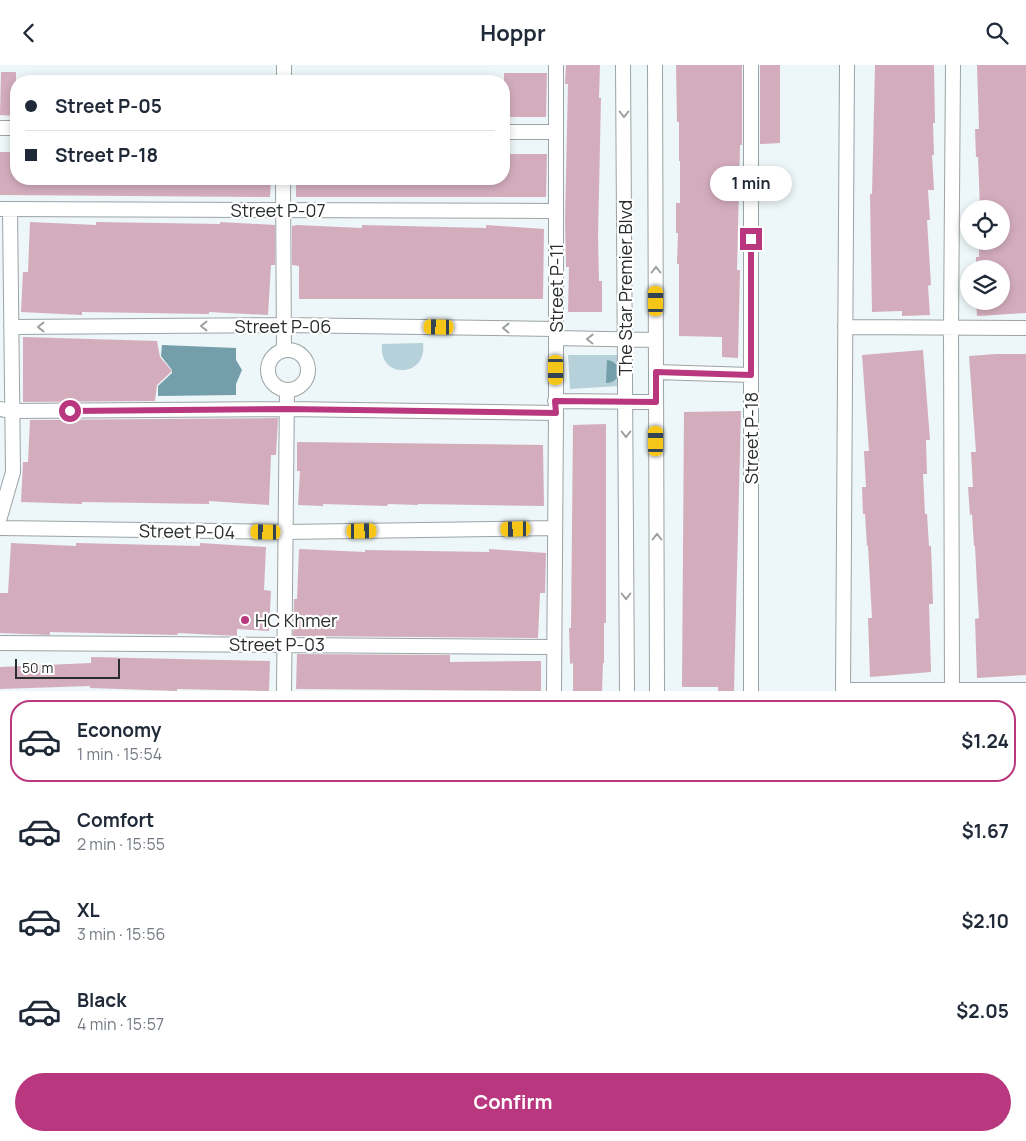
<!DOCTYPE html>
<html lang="en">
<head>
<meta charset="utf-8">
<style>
  body { margin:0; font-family:Manrope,sans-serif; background:#f2f2f3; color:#1f2937; height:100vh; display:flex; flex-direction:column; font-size:19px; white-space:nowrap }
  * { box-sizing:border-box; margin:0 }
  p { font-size:16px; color:#747a83 }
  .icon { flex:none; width:28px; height:28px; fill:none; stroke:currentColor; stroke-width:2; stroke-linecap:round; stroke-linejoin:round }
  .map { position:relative; height:626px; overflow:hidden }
  .sheet { display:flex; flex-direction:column; background:#fff; flex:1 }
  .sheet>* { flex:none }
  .top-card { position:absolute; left:10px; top:10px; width:500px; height:110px; border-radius:20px; box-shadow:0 2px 8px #0003; display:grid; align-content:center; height:110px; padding:0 15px; background:#fff }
  .controls { position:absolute; left:960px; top:135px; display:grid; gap:10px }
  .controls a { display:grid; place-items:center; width:50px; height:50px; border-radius:50%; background:#fff; box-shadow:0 2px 8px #0003; font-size:25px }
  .scale { position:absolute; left:15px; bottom:12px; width:105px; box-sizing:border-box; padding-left:5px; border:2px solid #292d2d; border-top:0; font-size:14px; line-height:18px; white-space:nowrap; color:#292d2d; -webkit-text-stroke:4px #fff; paint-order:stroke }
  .end { position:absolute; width:22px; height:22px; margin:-11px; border:6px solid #b9377e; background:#fff; box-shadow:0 0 0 2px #fff }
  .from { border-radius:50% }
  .bubble { position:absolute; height:35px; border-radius:18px; background:#fff; box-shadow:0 2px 8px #0003; font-size:16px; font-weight:700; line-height:35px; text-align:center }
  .car { position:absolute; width:15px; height:30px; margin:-15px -8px; border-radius:6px; box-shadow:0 0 4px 1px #0007; background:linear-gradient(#f5c518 24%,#345 0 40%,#f5c518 0 76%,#345 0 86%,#f5c518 0) }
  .top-card b { display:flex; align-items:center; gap:18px; height:48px; font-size:19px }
  .top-card b+b { border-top:1px solid #e0e1e3 }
  .top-card i { width:12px; height:12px; background:#1f2937 }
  ul { padding:9px 0 0; list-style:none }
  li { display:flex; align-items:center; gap:15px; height:82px; margin:0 10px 8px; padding:0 5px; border:2px solid transparent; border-radius:20px }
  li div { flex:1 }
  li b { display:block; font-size:19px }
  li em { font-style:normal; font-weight:700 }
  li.selected { border-color:#b9377e }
  li>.icon { width:45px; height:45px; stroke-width:1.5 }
  .cta { display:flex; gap:10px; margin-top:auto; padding:10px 15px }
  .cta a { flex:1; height:58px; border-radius:30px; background:#b9377e; color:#fff; font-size:20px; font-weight:700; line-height:58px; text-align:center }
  header { display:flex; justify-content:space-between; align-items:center; height:65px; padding:0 15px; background:#fff; font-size:22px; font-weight:700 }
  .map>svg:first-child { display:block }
</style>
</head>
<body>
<header><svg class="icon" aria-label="back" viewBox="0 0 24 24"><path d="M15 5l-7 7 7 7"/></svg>Hoppr<svg class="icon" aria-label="search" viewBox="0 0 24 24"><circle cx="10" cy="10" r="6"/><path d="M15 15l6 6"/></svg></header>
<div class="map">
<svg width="1026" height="626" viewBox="0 0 1026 626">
  <rect width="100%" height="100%" fill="#edf6f8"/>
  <!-- green -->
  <path fill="#b6d1d9" d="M 423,278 C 428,313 378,315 382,279 Z
    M 568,290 L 620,290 L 619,321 L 570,324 Z"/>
  <!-- water -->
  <path fill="#739eaa" d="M 162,280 L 236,283 L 236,295 L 242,305 L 236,319 L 236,330 L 158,331 L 158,321 L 172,308 L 172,305 L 161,291 Z
    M 607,295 C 623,297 623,317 606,318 Z"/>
  <!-- building -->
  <path fill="#d4adbd" d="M 566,0 L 600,0 L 599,33 L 601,33 L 598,171 L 599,216 L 602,216 L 602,247 L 568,247 L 569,202 L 566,202 L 565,155 L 568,19 L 565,19 Z
    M 676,0 L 742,0 L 742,80 L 740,80 L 737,205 L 740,205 L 738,293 L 722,292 L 722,272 L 679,271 L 679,199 L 677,199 L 678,168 L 676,168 L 676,138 L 680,138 L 680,96 L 679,96 L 679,57 L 677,57 Z
    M 760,0 L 780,0 L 780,78 L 760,79 Z
    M 875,0 L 934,0 L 935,58 L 933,58 L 934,90 L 932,90 L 934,125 L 928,125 L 930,155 L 927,155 L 931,220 L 928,221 L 930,250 L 902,251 L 902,246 L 872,247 L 870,129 L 872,129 Z
    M 977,0 L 1026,0 L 1026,248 L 977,251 L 976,236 L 1001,236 L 1001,204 L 976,204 L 976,192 L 979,192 L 979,176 L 1001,176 L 1001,144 L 980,144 L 978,92 L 976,92 L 975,64 L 979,64 Z
    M 1,7 L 16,7 L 16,51 L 0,50 Z
    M 504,8 L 547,8 L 546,52 L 504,52 Z
    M 0,87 L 16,87 L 16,114 L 271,114 L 270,132 L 0,130 Z
    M 504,89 L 547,89 L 546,132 L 296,132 L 296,114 L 504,114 Z
    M 30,157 L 96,160 L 96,157 L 220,159 L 220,157 L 275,160 L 275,200 L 271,200 L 268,250 L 209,247 L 209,249 L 82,247 L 82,250 L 21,247 L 23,207 L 28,207 Z
    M 297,160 L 362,163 L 362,160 L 486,163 L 486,160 L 544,164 L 543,234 L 299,234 L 299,201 L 292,200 L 292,161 Z
    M 23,272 L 157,276 L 160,292 L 172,306 L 157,320 L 155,336 L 23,337 Z
    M 923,285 L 930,375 L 926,375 L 927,409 L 923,409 L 925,449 L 927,449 L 929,481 L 931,481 L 933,539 L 929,539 L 931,607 L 870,612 L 868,553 L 872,553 L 868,481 L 867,481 L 865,449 L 863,449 L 862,422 L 866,422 L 864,386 L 869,386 L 862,290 Z
    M 996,289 L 1026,289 L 1026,610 L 977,613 L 975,554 L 979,553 L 977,520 L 975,481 L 974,481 L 972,449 L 970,450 L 968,422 L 973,422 L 971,387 L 976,387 L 969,291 Z
    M 741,346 L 734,626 L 718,626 L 718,622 L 682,622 L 684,347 Z
    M 278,353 L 276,390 L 271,390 L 269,440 L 209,436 L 209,439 L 82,437 L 82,439 L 21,437 L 23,397 L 28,397 L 30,355 Z
    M 606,359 L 606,558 L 604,558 L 604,598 L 603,598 L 602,626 L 573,626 L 573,598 L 570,599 L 569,563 L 571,563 L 573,360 Z
    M 297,377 L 543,380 L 544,441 L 418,439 L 418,440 L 388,439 L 387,441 L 323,439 L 323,441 L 298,440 L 300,406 L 297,406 Z
    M 11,478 L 76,481 L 76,478 L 200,481 L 200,478 L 266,482 L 264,525 L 271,526 L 269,566 L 237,564 L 237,571 L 178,568 L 177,570 L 50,567 L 50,570 L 0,568 L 0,528 L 8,528 Z
    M 299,484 L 365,487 L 365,485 L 489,487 L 489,484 L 546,488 L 545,528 L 540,528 L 538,573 L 293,571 L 294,534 L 297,534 Z
    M 297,589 L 450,590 L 450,597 L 541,596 L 541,626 L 296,624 Z
    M 91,592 L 270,596 L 269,626 L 177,624 L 177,626 L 90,623 L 90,621 L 0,624 L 0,602 L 91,598 Z"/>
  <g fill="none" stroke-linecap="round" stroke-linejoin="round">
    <!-- street casing -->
    <g stroke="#9ca3a6" stroke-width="16">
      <path id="street" d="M 623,0 L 627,626
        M 655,0 L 657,626
        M 284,16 L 284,0
        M 0,63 L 16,63
        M 504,67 L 556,67
        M 283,114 L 284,285
        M 0,144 L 556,146
        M 11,262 L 284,260 L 555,264
        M 845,262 L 1026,263
        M 556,273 L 656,275
        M268 305a20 20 0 1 1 40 0a20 20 0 1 1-40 0Z
        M 656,307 L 751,310
        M 555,336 L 656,337
        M 0,344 L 11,346 L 287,344 L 556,348
        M 0,452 L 13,407 L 10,145
        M 0,463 L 285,467 L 555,463
        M 0,578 L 554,582
        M 843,625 L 1026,625
        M 284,626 L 287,325
        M 554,626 L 556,348 L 556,0
        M 751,626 L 751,0
        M 843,626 L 847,0
        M 952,626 L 951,263 L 953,0"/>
    </g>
    <!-- street -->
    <use href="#street" stroke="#fff" stroke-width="14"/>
  </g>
  <!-- one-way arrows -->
  <defs><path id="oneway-chevron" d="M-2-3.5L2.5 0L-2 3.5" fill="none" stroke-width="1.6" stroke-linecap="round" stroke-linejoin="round" transform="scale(1.25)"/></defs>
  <g stroke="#9fa0a0">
    <use href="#oneway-chevron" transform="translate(624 49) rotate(90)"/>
    <use href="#oneway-chevron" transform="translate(656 205) rotate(-90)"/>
    <use href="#oneway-chevron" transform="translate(204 261) rotate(180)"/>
    <use href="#oneway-chevron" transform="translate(41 262) rotate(180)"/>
    <use href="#oneway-chevron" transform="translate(506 263) rotate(-179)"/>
    <use href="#oneway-chevron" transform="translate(590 274) rotate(-179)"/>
    <use href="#oneway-chevron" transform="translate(626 369) rotate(90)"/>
    <use href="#oneway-chevron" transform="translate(657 472) rotate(-90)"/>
    <use href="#oneway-chevron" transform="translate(626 531) rotate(90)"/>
  </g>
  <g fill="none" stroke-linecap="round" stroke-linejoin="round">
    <!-- route -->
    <path stroke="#b9377e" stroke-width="6" d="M 70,346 L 287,344 L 556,348 L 555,336 L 656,337 L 656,307 L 751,310 L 751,174"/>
  </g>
  <!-- markers -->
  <circle fill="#b9377e" stroke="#fff" stroke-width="2" cx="245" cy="555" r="5"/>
  <g text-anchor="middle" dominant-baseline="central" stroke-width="4.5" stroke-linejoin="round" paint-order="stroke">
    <!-- street labels -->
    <g font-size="18" fill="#292d2d" stroke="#fff">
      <text x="278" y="145">Street P-07</text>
      <text transform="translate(556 223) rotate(-90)">Street P-11</text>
      <text transform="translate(625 223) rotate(-90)">The Star Premier Blvd</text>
      <text x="283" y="261">Street P-06</text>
      <text transform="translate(751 373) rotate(-90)">Street P-18</text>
      <text transform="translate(187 466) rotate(1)">Street P-04</text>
      <text x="277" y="579">Street P-03</text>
    </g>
    <!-- poi labels -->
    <g font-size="18" fill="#292d2d" stroke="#fff" text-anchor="start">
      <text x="255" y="555">HC Khmer</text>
    </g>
  </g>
</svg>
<div class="controls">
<a><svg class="icon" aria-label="locate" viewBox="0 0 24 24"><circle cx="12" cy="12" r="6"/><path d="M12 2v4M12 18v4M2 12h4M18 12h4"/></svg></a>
<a><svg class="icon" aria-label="layers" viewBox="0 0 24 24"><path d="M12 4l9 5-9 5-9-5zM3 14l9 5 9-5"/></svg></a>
</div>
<div class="scale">50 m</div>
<i class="end from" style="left:70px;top:346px"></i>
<i class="end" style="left:751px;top:174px"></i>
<div class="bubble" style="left:710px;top:101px;width:82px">1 min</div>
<i class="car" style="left:656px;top:236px;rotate:0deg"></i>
<i class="car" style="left:439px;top:262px;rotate:271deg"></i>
<i class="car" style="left:556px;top:305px;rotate:180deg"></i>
<i class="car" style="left:656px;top:376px;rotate:0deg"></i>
<i class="car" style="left:516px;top:464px;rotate:269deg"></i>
<i class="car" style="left:362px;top:466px;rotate:89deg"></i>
<i class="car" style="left:266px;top:467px;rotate:271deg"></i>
<div class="top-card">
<b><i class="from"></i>Street P-05</b>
<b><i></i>Street P-18</b>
</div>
</div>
<section class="sheet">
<ul>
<li class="selected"><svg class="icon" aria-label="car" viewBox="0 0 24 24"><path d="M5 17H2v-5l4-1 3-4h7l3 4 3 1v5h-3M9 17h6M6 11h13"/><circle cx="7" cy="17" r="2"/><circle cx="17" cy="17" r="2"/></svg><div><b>Economy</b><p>1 min · 15:54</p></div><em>$1.24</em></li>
<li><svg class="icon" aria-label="car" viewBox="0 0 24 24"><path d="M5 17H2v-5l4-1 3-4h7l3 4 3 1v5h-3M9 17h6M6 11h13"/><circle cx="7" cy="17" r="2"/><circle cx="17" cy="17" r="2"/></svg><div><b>Comfort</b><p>2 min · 15:55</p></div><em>$1.67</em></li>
<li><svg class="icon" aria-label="car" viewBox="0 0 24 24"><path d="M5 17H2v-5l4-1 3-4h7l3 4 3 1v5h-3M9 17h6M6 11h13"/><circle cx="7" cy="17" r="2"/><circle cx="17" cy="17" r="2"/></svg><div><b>XL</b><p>3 min · 15:56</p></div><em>$2.10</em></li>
<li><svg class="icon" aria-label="car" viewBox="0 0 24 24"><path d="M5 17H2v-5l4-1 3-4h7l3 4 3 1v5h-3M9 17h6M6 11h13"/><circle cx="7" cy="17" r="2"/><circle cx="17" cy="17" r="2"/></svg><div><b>Black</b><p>4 min · 15:57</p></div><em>$2.05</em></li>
</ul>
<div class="cta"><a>Confirm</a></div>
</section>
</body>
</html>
